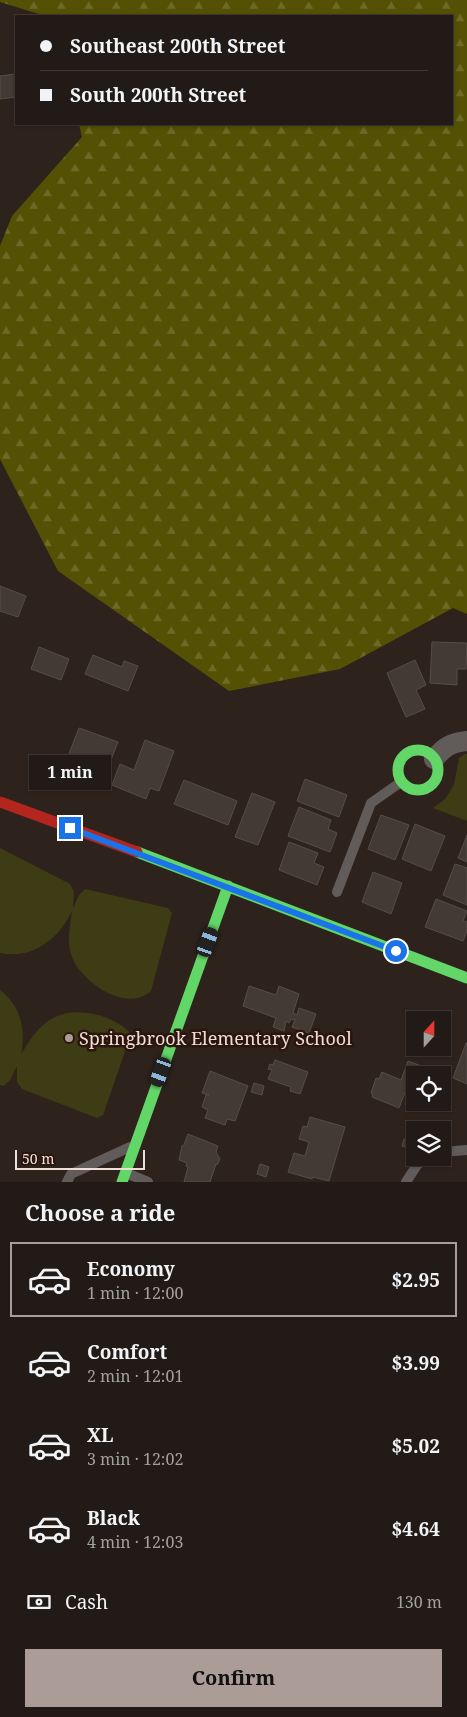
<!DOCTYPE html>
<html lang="en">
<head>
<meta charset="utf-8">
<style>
  body { margin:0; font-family:"Noto Serif",serif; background:#2a231f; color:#f1f3f6; height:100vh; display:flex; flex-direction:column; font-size:19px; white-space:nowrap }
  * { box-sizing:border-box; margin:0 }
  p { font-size:16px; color:#a2a1a1 }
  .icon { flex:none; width:28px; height:28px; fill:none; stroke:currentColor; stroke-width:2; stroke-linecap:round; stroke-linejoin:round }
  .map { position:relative; height:1182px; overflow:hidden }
  .panel { display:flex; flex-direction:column; background:#221a16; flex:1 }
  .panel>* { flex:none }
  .hud { position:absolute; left:15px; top:15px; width:438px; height:110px; border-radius:0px; box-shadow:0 1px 4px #0004,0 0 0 1px #3f3835; display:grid; align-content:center; height:110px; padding:0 25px; background:#221a16 }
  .needle { width:32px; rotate:21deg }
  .fabs { position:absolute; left:406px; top:1011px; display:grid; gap:10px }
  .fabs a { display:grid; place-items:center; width:45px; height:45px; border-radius:0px; background:#221a16; box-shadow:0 1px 4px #0004,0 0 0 1px #3f3835; font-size:25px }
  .scale { position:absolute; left:15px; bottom:12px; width:130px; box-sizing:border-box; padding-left:5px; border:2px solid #efded8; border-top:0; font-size:14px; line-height:18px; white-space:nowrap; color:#efded8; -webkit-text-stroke:4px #2c150c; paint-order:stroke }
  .end { position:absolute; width:22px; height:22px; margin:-11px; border:6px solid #1a73e8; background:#fff; box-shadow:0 0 0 2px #fff }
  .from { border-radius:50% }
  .bubble { position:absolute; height:35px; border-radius:0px; background:#221a16; box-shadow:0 1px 4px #0004,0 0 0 1px #3f3835; font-size:16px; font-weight:700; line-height:35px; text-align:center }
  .car { position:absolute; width:15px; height:30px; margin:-15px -8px; border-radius:6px; box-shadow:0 0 4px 1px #0007; background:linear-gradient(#222 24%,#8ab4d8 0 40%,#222 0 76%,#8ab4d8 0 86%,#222 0) }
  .hud b { display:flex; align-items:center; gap:18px; height:48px; font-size:19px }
  .hud b+b { border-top:1px solid #3f3835 }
  .hud i { width:12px; height:12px; background:#f1f3f6 }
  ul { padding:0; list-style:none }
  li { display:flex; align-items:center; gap:15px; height:75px; margin:0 10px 8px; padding:0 15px; border:2px solid transparent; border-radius:0px }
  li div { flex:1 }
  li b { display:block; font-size:19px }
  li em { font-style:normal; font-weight:700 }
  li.on { border-color:#ab9c97 }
  li>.icon { width:45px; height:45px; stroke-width:1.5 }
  h2 { padding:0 25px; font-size:22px; line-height:60px }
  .pay { display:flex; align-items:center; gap:12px; height:55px; padding:0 25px; font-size:19px }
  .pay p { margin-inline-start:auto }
  .action { display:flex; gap:10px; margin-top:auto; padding:10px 25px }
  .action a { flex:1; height:58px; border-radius:0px; background:#ab9c97; color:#111; font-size:20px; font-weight:700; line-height:58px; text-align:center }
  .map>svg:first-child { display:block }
</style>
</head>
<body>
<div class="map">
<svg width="467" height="1182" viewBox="0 0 467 1182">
  <defs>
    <pattern id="forest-firs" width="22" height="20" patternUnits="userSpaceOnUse" patternTransform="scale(1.25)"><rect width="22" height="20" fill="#545104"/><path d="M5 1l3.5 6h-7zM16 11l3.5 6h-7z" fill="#6d6a28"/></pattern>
  </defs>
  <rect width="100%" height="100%" fill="#2e221d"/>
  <!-- green -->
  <path fill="#3e3c14" d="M 465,754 L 467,754 L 467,821 L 433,808 L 445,799 L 454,785 L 459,758 Z
    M 0,848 L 70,884 L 74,892 L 73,908 L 79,895 L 85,889 L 168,908 L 172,913 L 151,991 C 127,1013 82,983 72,957 C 66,941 70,927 72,911 C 59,939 32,960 0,953 Z
    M 0,990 C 21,1006 26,1030 21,1055 C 28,1042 36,1030 48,1021 C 72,1004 113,1014 131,1034 L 103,1115 L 97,1118 L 22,1089 L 17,1082 L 17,1066 L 10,1080 L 4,1086 L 0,1085 Z"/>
  <!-- forest -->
  <path fill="url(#forest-firs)" d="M 0,0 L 467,0 L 467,614 L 453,608 L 340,669 L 229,691 L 58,571 L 0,459 L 0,246 L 12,216 L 82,137 L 79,124 L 451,124 L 451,16 L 45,16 L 0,2 Z"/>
  <!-- building -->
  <path fill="#433a34" stroke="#574d47" d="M 15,74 L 16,97 L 0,99 L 0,76 Z
    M 0,586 L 26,596 L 18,617 L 0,611 Z
    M 432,642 L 467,643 L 466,669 L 457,669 L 457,685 L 430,683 Z
    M 39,647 L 69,659 L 61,680 L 31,669 Z
    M 93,655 L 122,667 L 124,661 L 138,666 L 128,691 L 85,674 Z
    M 415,660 L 426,685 L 416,690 L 425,709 L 406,717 L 387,673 Z
    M 79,728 L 118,742 L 102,783 L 63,769 Z
    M 145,740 L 174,751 L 159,791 L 150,788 L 146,799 L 112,785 L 120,764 L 134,770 Z
    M 305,779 L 347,795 L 339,817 L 297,801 Z
    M 184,780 L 237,801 L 228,825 L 174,804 Z
    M 252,793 L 275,802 L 258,845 L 235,837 Z
    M 299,807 L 331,820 L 328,829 L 337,833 L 330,852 L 288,836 Z
    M 381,815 L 409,825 L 395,860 L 368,849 Z
    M 415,824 L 445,836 L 431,871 L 402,859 Z
    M 467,835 L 467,862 L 458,858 Z
    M 289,842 L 318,853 L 314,863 L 324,867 L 317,885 L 279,870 Z
    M 455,864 L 467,868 L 467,905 L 443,895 Z
    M 373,872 L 402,883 L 391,914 L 362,902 Z
    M 436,899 L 467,911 L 463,921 L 467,922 L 467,931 L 463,941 L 425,927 Z
    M 249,986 L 276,995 L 279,986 L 299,994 L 293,1013 L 297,1015 L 299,1008 L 316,1014 L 309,1033 L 292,1027 L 295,1020 L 291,1019 L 289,1023 L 286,1021 L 284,1031 L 273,1027 L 276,1018 L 243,1006 Z
    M 466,1043 L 467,1043 L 467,1084 L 453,1078 Z
    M 275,1060 L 308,1072 L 300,1094 L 290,1091 L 291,1087 L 268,1079 L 272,1070 L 268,1069 L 270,1064 L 273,1065 Z
    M 408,1061 L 438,1072 L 437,1075 L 415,1075 L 415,1084 L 409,1082 L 399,1108 L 372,1097 L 373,1095 L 371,1093 L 376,1078 L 379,1079 L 382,1072 L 401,1080 Z
    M 210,1071 L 248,1086 L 235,1121 L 227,1119 L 225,1125 L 205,1118 L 208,1110 L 202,1107 L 206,1095 L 209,1095 L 202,1093 Z
    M 254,1083 L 264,1086 L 262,1095 L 251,1092 Z
    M 310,1117 L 345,1127 L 329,1181 L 313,1177 L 312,1179 L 288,1172 L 294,1153 L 305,1156 L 309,1142 L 299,1139 L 303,1126 L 307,1127 Z
    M 188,1134 L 218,1146 L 216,1152 L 220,1159 L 217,1165 L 216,1164 L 210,1182 L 184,1182 L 188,1167 L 186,1166 L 187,1163 L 179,1160 L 182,1146 L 184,1145 Z
    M 404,1139 L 413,1142 L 410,1149 L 402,1146 Z
    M 260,1164 L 269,1167 L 266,1177 L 257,1174 Z"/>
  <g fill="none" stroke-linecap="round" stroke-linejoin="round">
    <!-- lane -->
    <path stroke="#615b59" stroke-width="10" d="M 337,892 L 371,803 L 401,782
      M 442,1152 L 467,1150
      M 126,1173 L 148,1182
      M 67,1182 L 71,1174 L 130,1147
      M 406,1182 L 417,1165 L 427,1158"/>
    <!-- street -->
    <path stroke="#615b59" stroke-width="20" d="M 434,759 C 445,746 451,743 467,741"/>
    <!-- fast -->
    <path stroke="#63d668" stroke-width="11" d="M398 770a20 20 0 1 1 40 0a20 20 0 1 1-40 0Z
      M 137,852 L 467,978
      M 122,1182 L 228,886"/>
    <!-- jam -->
    <path stroke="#b3261e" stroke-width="11" d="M 0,802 L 137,852"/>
  </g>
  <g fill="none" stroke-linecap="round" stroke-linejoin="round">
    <!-- route -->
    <path stroke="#1a73e8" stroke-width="6" d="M 70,828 L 396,951"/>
  </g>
  <!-- markers -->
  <circle fill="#ab9c97" stroke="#2c150c" stroke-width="2" cx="69" cy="1038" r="5"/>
  <g text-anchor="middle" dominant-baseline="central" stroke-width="5" stroke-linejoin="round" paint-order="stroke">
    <!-- poi labels -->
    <g font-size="18" fill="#efded8" stroke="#2c150c" text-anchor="start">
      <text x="79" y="1038">Springbrook Elementary School</text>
    </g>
  </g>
</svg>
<div class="fabs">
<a><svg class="needle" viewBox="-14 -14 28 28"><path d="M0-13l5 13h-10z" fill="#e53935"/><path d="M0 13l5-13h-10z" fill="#a2a1a1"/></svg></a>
<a><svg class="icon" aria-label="locate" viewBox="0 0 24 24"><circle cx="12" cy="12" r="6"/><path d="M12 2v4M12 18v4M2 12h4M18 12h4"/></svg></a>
<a><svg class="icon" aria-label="layers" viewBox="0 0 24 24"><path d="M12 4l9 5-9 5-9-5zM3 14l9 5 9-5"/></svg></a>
</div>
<div class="scale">50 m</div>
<i class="end from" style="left:396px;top:951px"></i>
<i class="end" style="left:70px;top:828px"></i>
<div class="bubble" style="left:29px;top:755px;width:82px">1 min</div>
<i class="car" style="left:208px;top:942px;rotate:20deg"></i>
<i class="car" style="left:161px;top:1072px;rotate:200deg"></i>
<div class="hud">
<b><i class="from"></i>Southeast 200th Street</b>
<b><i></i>South 200th Street</b>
</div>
</div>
<section class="panel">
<h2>Choose a ride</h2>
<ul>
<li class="on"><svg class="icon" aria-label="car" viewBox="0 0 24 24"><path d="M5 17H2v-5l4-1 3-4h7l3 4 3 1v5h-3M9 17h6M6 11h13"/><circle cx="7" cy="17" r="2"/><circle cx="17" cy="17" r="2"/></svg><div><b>Economy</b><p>1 min · 12:00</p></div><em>$2.95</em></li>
<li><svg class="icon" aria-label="car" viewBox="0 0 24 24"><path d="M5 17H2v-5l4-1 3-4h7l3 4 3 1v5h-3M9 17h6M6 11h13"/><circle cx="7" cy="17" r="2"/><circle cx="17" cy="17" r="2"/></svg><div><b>Comfort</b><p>2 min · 12:01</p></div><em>$3.99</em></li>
<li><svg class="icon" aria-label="car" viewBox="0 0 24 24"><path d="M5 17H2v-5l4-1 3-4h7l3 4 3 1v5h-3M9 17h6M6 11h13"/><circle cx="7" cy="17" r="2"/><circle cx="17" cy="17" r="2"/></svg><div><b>XL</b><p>3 min · 12:02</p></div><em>$5.02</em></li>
<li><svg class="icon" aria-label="car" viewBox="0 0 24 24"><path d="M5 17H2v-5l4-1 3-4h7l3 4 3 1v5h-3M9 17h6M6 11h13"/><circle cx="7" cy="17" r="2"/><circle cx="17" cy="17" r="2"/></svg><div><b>Black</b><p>4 min · 12:03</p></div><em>$4.64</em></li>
</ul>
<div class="pay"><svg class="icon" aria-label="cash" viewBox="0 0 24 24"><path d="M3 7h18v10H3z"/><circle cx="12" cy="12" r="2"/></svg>Cash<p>130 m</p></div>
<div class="action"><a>Confirm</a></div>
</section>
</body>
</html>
